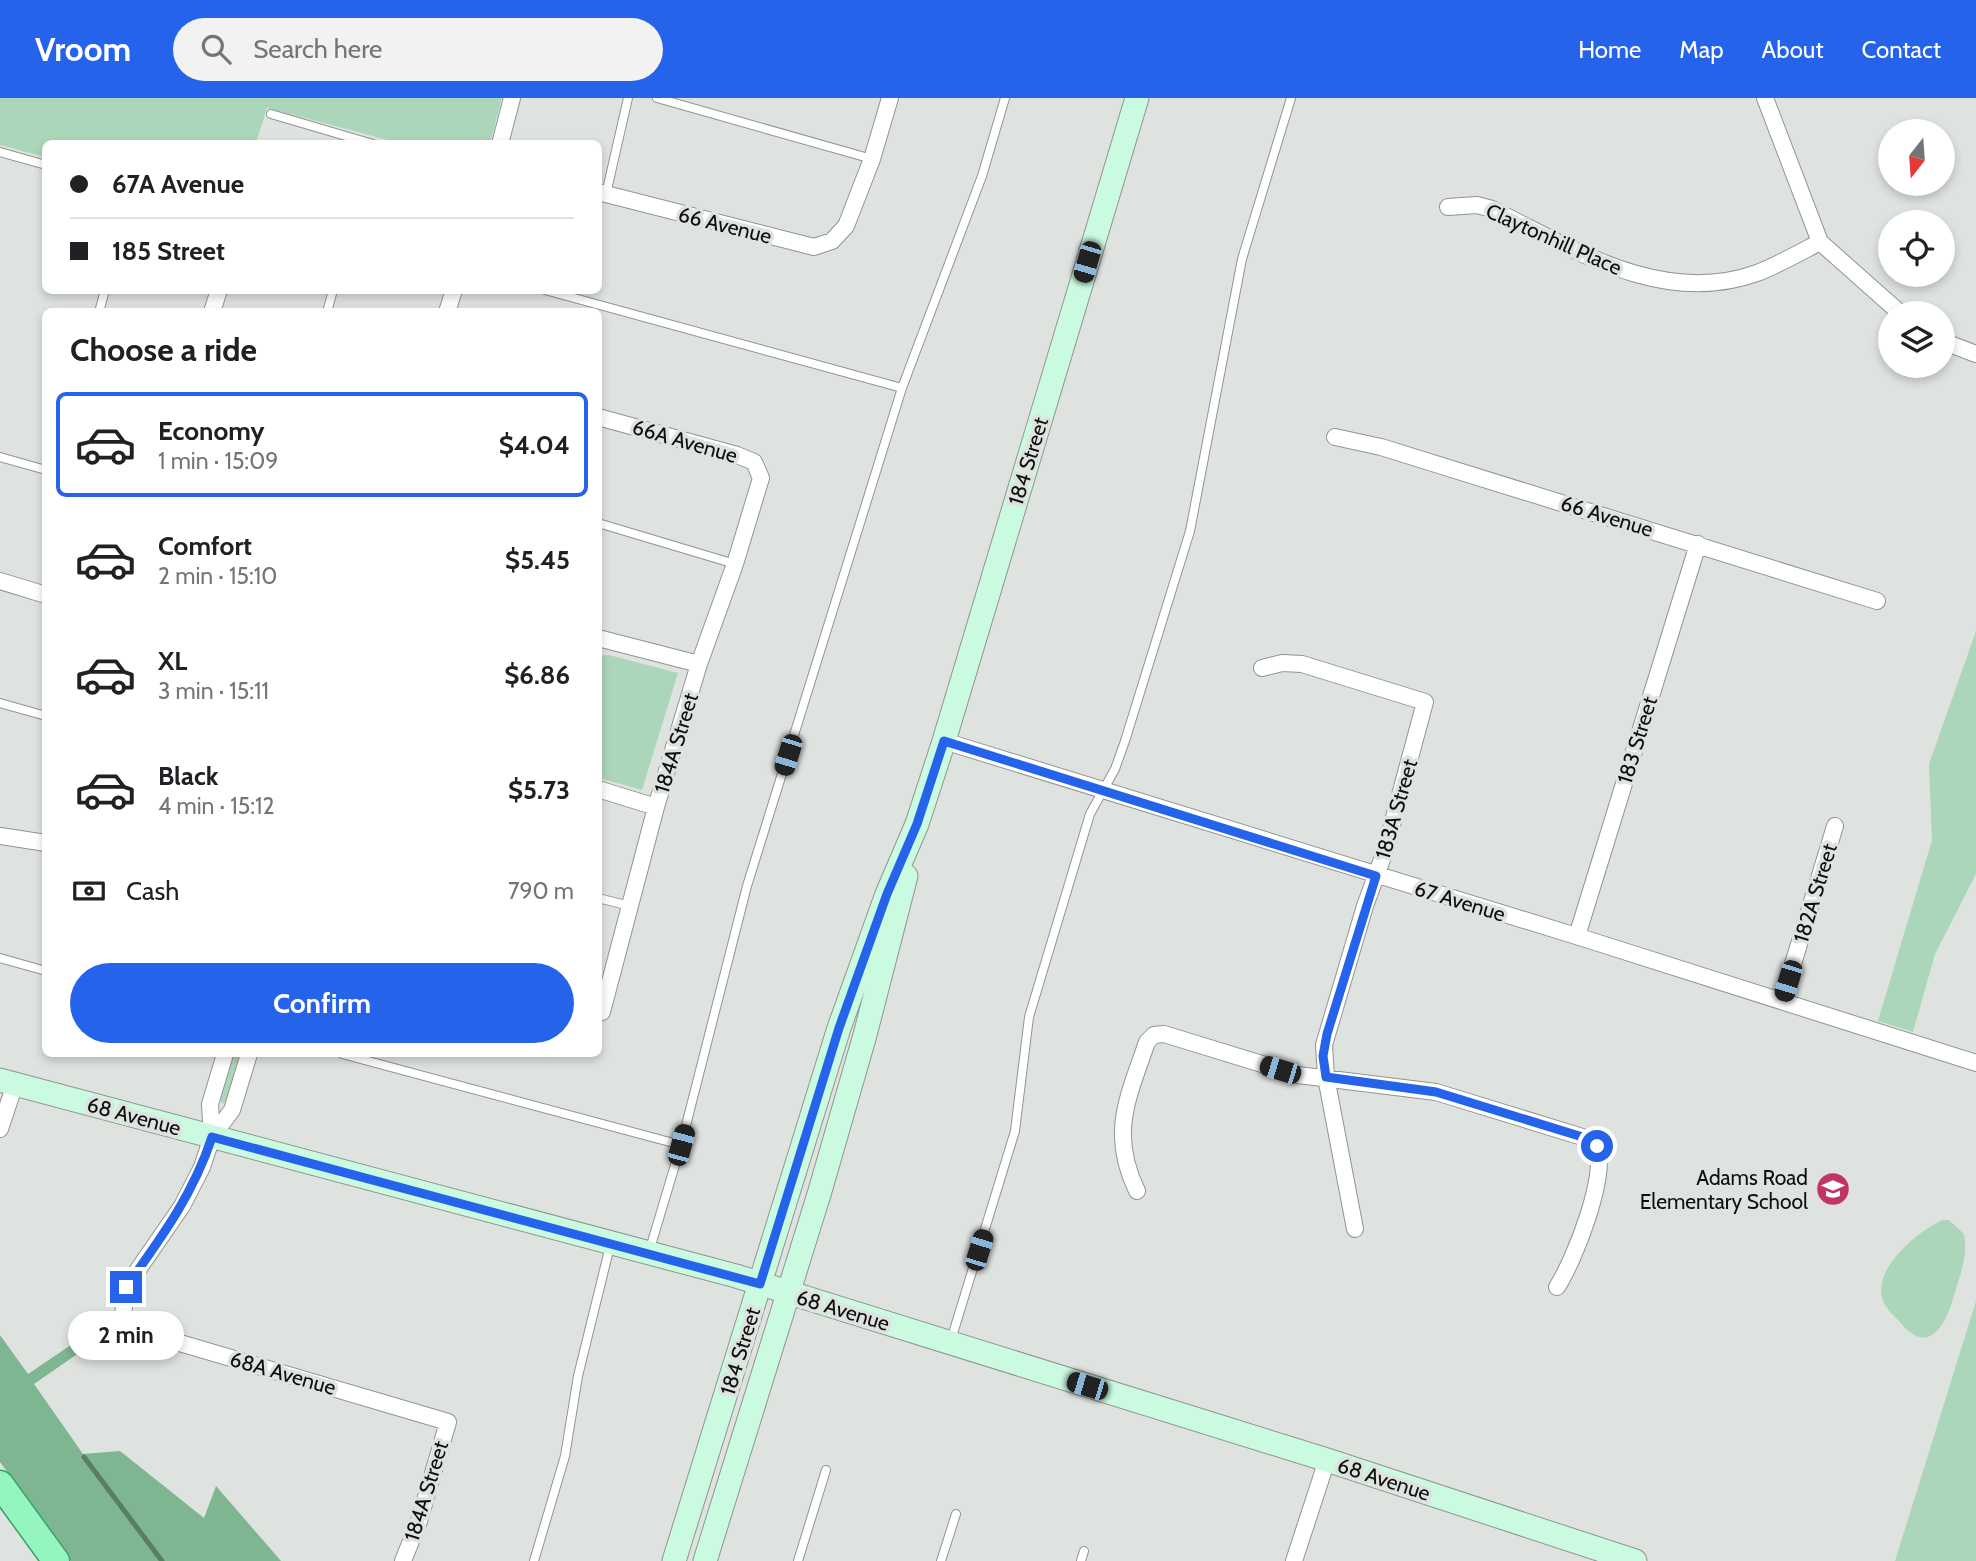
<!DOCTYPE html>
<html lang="en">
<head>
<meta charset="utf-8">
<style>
  body { margin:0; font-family:Cabin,sans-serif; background:#f2f2f2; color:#202124; height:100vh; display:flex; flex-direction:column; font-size:26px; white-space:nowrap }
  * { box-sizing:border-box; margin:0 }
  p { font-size:23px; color:#757577 }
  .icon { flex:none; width:38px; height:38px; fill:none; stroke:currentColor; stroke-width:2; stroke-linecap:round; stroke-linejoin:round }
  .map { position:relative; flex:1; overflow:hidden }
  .drawer { position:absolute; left:42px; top:210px; width:560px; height:749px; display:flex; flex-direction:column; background:#fff; border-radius:10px; box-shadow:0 4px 10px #0003 }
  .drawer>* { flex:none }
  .banner { position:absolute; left:42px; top:42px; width:560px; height:154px; border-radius:10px; box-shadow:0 4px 10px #0003; display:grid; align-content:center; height:154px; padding:0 28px; background:#fff }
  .needle { width:46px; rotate:197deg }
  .buttons { position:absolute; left:1878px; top:21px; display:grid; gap:14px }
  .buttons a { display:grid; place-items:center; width:77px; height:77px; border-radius:50%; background:#fff; box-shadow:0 4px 10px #0003; font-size:35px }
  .end { position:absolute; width:32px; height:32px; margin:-16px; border:9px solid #2563eb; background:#fff; box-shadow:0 0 0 4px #fff }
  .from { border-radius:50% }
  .bubble { position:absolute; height:49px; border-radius:24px; background:#fff; box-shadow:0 4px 10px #0003; font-size:23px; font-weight:800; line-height:49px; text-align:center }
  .car { position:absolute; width:21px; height:42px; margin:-21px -10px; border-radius:9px; box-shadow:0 0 5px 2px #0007; background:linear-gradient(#222 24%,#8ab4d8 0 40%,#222 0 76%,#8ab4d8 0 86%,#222 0) }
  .banner b { display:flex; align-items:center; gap:24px; height:66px; font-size:26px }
  .banner b+b { border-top:2px solid #e0e0e0 }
  .banner i { width:18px; height:18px; background:#202124 }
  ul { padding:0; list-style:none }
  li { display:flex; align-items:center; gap:21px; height:105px; margin:0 14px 10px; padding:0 14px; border:4px solid transparent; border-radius:10px }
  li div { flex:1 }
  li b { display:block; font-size:26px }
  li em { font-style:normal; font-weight:800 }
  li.on { border-color:#2563eb }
  li>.icon { width:63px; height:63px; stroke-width:1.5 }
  h2 { padding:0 28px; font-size:32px; line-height:84px }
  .pay { display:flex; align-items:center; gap:18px; height:77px; padding:0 28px; font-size:26px }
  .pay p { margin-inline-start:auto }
  .primary-button { display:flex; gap:14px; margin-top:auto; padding:14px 28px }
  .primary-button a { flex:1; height:80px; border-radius:42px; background:#2563eb; color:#fff; font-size:28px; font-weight:800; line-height:80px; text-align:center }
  header { display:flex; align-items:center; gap:42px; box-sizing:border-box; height:98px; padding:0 35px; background:#2563eb; color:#fff }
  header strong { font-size:33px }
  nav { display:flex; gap:38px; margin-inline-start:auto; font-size:24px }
  .search { width:490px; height:63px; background:#f2f2f2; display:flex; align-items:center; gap:18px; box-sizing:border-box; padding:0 24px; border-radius:38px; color:#757577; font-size:26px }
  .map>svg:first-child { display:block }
</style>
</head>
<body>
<header>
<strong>Vroom</strong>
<div class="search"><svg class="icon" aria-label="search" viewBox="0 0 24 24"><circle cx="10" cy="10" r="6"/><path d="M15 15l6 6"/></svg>Search here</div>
<nav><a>Home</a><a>Map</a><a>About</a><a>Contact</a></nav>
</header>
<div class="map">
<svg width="1976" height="1463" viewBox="0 0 1976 1463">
  <rect width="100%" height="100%" fill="#dfe3e0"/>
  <!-- green -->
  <path fill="#acd6b9" d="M 0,0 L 502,0 L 490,45 L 399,45 L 267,10 L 256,45 L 46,46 L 45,59 L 0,47 Z
    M 1976,533 L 1976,776 L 1935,856 L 1913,934 L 1878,923 L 1932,742 L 1929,666 Z
    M 609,557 L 678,575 L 642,692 L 599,680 L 599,558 Z
    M 233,956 L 242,956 L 227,1003 L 222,1006 L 220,1001 Z
    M 1942,1122 L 1949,1122 L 1964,1136 C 1968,1156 1961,1175 1955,1194 C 1946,1227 1929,1261 1898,1222 C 1893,1217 1887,1211 1884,1205 C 1869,1173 1917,1134 1942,1122 Z
    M 1976,1203 L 1976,1463 L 1895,1463 Z"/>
  <!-- forest -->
  <path fill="#7fb692" d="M 93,1232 L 99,1241 L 34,1286 L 83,1356 L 120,1353 L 204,1420 L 216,1388 L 281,1463 L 71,1463 L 0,1364 L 0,1237 L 28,1276 Z"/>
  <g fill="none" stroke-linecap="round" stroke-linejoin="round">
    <!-- stream -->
    <path stroke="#587e65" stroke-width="5" d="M 84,1359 L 162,1463"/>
    <!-- lane casing -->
    <g stroke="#919492" stroke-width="10">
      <path id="lane" d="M 657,0 L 872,61
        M 271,16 L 373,46
        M 0,54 L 46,67
        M 606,96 L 628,0
        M 545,192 L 902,290
        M 99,214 L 105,192
        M 327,214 L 333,192
        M 0,359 L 46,372
        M 598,425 L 735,466
        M 0,605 L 46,618
        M 598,800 L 630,808
        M 0,860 L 46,873
        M 342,956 L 681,1047
        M 649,1154 L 681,1047 L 747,788 L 804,605 L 902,290 L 982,78 L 1005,0
        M 951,1242 L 1015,1033 L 1029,919 L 1090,716 L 1115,671 L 1125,643 L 1190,433 L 1242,161 L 1291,0
        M 534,1463 L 565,1358 L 578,1278 L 610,1148
        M 798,1463 L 826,1372
        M 941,1463 L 956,1416
        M 1081,1463 L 1084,1453"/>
    </g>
    <!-- street casing -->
    <g stroke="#919492" stroke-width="18">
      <path id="street" d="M 1765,0 L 1820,144 L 1900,215
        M 500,46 L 512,0
        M 598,94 L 814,149 L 832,143 L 846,128 L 872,61 L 890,0
        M 1448,109 L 1477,107 L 1492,111 C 1573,151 1663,209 1757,175 C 1778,167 1799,155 1820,144
        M 212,214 L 219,192
        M 447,214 L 454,192
        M 1942,243 L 1976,256
        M 598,319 L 737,357 L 754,364 L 761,380 L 735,466 L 699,566 L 656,709 L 602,914 L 598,913
        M 1335,339 L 1381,349 L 1877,503
        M 0,483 L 46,497
        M 598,540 L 699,566
        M 1262,570 L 1282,565 L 1302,566 L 1425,604 L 1385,753 L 1365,808 L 1324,947 L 1326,979 L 1355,1131
        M 944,643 L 1589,842 L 1976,965
        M 598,691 L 656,709
        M 0,738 L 46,745
        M 1577,838 L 1698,446
        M 1782,902 L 1835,728
        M 249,956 L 232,1012 L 212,1039 L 202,1069 L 182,1108 L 126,1189 L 123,1218 L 139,1233 L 448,1324 L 419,1423 L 403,1463
        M 0,1031 L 15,986
        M 212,1039 L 210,1006 L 225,956
        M 1137,1093 C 1109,1035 1128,1000 1147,944 L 1154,937 L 1164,936 L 1298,977 L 1436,994 L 1589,1041 L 1597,1048 C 1607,1079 1575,1161 1557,1189
        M 1294,1463 L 1327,1362"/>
    </g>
    <!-- secondary casing -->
    <g stroke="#919492" stroke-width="25">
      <path id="secondary" d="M 0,982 L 736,1178 L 1327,1362 L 1635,1463
        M 674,1463 L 839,930 L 887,796 L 917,726 L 944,643 L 1137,0
        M 705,1463 L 820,1093 L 865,937 L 906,778"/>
    </g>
    <!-- primary casing -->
    <g stroke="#38a068" stroke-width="29">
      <path id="primary" d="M 0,1386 L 56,1463"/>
    </g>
    <!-- lane -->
    <use href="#lane" stroke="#fff" stroke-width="8"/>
    <!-- street -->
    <use href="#street" stroke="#fff" stroke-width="16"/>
    <!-- secondary -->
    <use href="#secondary" stroke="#cafae0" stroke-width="23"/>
    <!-- primary -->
    <use href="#primary" stroke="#95f5c1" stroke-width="26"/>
  </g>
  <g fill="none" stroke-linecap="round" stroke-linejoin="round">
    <!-- route -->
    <path stroke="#2563eb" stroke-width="9" d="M 126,1189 C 161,1140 193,1097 212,1039 L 760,1186 L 839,930 L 887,796 L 917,726 L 944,643 L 1376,778 L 1327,936 L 1323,958 L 1326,979 L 1436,994 L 1589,1041 L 1597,1048"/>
  </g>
  <!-- icons -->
  <defs>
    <g id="school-disc" transform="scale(1.75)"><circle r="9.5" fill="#c13463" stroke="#dfe3e0"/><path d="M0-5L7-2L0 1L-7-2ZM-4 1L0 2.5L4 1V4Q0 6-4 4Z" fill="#fff"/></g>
  </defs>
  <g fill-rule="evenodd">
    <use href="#school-disc" x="1833" y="1091"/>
  </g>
  <g text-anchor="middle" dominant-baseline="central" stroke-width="7" stroke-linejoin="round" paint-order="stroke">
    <!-- street labels -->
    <g font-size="21" fill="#0e0f0e" stroke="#dfe3e0">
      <text transform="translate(725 127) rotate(14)">66 Avenue</text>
      <text transform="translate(1554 141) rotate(24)">Claytonhill Place</text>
      <text transform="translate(685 343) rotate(16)">66A Avenue</text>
      <text transform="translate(1028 363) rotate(-73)">184 Street</text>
      <text transform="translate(1607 418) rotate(17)">66 Avenue</text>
      <text transform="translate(1637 642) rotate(-73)">183 Street</text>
      <text transform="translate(676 645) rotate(-73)">184A Street</text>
      <text transform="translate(1396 711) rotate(-74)">183A Street</text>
      <text transform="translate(1815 795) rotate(-73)">182A Street</text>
      <text transform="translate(1460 803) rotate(17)">67 Avenue</text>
      <text transform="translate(134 1018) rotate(15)">68 Avenue</text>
      <text transform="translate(843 1212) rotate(17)">68 Avenue</text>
      <text transform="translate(740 1253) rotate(-73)">184 Street</text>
      <text transform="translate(283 1275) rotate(16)">68A Avenue</text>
      <text transform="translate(1384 1381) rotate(18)">68 Avenue</text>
      <text transform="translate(426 1393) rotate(-73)">184A Street</text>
    </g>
    <!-- poi labels -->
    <g font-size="21" fill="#0e0f0e" stroke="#dfe3e0" text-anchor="end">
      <text x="1808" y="1079">Adams Road<tspan x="1808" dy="24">Elementary School</tspan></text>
    </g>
  </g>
</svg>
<div class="buttons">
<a><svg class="needle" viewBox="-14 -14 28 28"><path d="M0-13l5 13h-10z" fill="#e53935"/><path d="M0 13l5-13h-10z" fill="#757577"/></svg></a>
<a><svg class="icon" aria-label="locate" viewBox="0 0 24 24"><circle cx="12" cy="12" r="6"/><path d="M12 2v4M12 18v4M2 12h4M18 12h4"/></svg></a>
<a><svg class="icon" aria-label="layers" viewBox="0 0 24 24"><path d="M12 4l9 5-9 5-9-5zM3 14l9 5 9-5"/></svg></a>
</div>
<i class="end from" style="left:1597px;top:1048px"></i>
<i class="end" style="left:126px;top:1189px"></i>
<div class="bubble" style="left:68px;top:1213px;width:116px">2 min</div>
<i class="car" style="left:1087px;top:164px;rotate:196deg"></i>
<i class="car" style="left:788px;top:657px;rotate:197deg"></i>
<i class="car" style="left:1788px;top:883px;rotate:197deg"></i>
<i class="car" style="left:1280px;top:972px;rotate:287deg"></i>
<i class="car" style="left:681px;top:1047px;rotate:15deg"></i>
<i class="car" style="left:979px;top:1152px;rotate:17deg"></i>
<i class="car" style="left:1087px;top:1288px;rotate:287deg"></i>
<div class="banner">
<b><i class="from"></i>67A Avenue</b>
<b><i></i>185 Street</b>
</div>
<section class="drawer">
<h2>Choose a ride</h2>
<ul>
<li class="on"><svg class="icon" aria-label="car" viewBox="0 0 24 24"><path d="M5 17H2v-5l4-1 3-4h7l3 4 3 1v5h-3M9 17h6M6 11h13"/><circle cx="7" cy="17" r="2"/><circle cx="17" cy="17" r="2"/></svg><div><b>Economy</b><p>1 min · 15:09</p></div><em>$4.04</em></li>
<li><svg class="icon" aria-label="car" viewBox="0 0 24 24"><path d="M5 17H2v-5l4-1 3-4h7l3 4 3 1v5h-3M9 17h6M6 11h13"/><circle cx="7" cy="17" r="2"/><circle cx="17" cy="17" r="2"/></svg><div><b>Comfort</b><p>2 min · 15:10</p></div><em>$5.45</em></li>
<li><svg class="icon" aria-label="car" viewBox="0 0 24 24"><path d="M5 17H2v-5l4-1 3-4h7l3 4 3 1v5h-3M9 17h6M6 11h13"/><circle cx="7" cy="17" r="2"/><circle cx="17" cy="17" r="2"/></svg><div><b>XL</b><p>3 min · 15:11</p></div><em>$6.86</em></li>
<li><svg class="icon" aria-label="car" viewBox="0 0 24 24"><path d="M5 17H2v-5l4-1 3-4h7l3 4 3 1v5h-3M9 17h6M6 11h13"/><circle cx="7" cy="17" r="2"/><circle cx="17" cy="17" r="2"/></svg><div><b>Black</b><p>4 min · 15:12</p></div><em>$5.73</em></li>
</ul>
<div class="pay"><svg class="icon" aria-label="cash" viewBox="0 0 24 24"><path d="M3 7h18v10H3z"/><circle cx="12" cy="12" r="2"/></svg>Cash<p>790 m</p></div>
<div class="primary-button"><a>Confirm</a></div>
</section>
</div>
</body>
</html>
